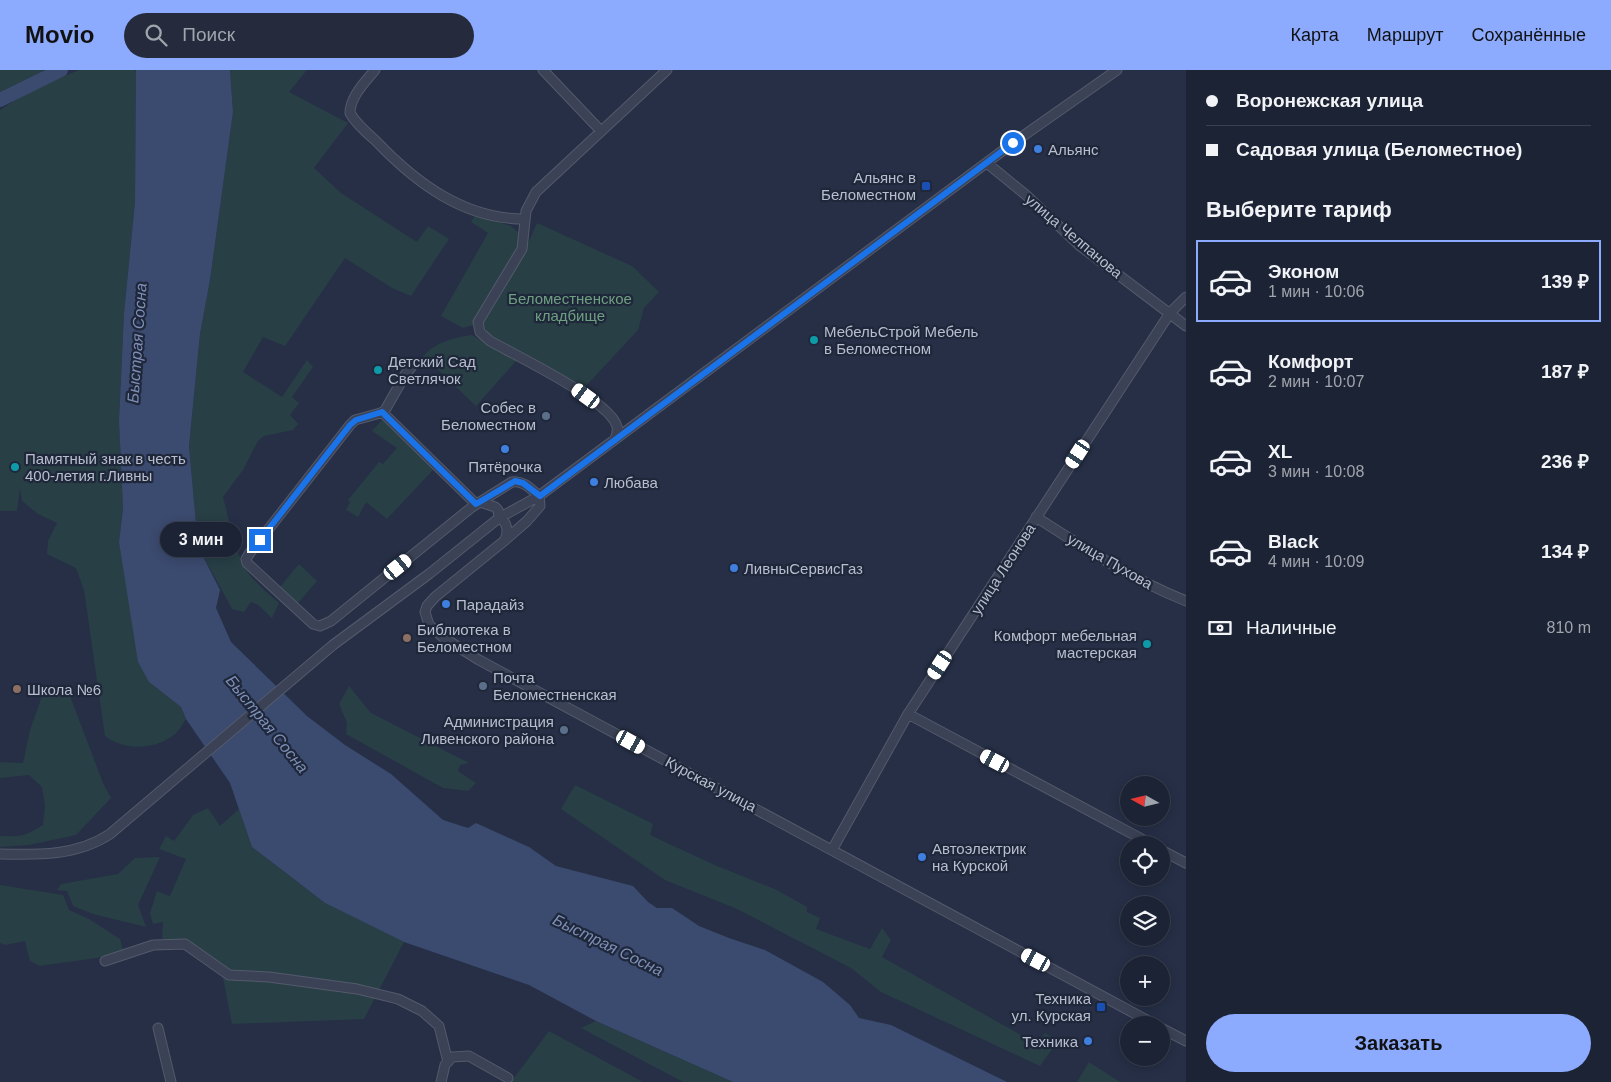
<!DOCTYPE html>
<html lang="ru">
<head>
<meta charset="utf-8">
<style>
  body { margin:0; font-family:Helvetica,sans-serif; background:#252b3c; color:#f1f3f6; height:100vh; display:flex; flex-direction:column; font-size:19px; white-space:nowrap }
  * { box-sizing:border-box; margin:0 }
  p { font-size:16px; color:#a0a4ac }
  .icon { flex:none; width:28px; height:28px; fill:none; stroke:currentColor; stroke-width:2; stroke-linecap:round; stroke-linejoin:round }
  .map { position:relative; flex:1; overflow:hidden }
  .panel { display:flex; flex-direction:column; background:#1c2334; width:425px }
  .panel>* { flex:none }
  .banner { display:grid; align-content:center; height:110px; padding:0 20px; background:#1c2334 }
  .needle { width:32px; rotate:278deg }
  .tools { position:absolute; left:1120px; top:706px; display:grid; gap:10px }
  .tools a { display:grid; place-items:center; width:50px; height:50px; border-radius:50%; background:#1c2334; box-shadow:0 2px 12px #0003,0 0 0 1px #3a404f; font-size:25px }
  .end { position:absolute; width:22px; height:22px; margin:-11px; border:6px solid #1a73e8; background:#fff; box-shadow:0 0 0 2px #fff }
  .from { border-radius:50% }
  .bubble { position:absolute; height:35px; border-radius:18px; background:#1c2334; box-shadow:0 2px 12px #0003,0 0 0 1px #3a404f; font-size:16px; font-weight:700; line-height:35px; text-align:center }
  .car { position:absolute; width:15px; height:30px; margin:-15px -8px; border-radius:6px; box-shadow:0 0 4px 1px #0007; background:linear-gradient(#fff 24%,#345 0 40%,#fff 0 76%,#345 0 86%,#fff 0) }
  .banner b { display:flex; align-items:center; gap:18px; height:48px; font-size:19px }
  .banner b+b { border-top:1px solid #3a404f }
  .banner i { width:12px; height:12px; background:#f1f3f6 }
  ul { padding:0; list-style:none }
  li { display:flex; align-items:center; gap:15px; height:82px; margin:0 10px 8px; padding:0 10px; border:2px solid transparent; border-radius:0px }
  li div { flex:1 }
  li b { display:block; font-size:19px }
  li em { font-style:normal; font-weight:700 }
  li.current { border-color:#8dabfe }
  li>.icon { width:45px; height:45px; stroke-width:1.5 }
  h2 { padding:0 20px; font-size:22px; line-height:60px }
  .pay { display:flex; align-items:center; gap:12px; height:55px; padding:0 20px; font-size:19px }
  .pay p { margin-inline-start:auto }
  .action { display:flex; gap:10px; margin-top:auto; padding:10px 20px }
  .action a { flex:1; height:58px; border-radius:30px; background:#8dabfe; color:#111; font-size:20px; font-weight:700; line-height:58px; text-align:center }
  header { display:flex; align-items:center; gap:30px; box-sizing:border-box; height:70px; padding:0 25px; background:#8dabfe; color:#111 }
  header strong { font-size:24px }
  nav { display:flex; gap:28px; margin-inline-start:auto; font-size:18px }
  .search { width:350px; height:45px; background:#252b3c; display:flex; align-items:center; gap:12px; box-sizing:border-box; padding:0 18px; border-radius:28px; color:#a0a4ac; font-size:19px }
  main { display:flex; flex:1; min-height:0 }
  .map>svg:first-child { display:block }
</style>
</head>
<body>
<header>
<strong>Movio</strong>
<div class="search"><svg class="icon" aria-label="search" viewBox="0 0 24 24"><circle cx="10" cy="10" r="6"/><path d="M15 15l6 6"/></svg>Поиск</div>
<nav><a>Карта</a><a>Маршрут</a><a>Сохранённые</a></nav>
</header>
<main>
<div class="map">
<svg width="1186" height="1012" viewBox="0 0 1186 1012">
  <rect width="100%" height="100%" fill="#262f46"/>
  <!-- green -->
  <path fill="#283f46" d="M 0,0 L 44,0 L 24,13 L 0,23 Z
    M 79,0 L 135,0 L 136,2 L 135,132 L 124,243 L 119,351 L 123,438 L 119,472 L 149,612 L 181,637 L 186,649 C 182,655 177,664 171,667 C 152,680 123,680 105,666 L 84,520 L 76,498 L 47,484 L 48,471 L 57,453 L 38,444 L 22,431 L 20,419 L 17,441 L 0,441 L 0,40 L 31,20 Z
    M 230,0 L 307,0 L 289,22 L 348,53 L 314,98 L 341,123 L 417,172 L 428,156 L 449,169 L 411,226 L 392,218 L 345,188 L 285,276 L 263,267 L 243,302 L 282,327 L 307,290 L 313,297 L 292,327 L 299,333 L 290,345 L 298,354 L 293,360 L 264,366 L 258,371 L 243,400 L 223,427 C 229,449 233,475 244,496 C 251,510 267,522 279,533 L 272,548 L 258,535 L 251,532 L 244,542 L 232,539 L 198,476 L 189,376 L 200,264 L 210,210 L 233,42 Z
    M 475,145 L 511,156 L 520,164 L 521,174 L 473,255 L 463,258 L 441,246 L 488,163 L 471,152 Z
    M 537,153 L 632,196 L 659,222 L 644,238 L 638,260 L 585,317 L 494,269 C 486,262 483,258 484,247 L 522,187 Z
    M 472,265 L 517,290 L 476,336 L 435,297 L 422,288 C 434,272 453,268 472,265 Z
    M 382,350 L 434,399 L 387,449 L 366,432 L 358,447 L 346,440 L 350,432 L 348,430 L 379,392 L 383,394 L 397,378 L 372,361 Z
    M 299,494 L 317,511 L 298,533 L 280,517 Z
    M 349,616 L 371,643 L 469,693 L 460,695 L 458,701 L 476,713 L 468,721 L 443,718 L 346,664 L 347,653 L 339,634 Z
    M 51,619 L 70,626 L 103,713 L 111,728 L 76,765 L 29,775 L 0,777 L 0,766 C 22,767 25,766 43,755 L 45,736 L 42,717 L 29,705 L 0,708 L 0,692 L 23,693 L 30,660 L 42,626 Z
    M 575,715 L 653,754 L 650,765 L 717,796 L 777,820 L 807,837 L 807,842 L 820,848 L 816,859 L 870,879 L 882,858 L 891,870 L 882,887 L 1037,974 L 1045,963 L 1058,971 L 1040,996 L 881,922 L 851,898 L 737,839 L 665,810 L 561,739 Z
    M 208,738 L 220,756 L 239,739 L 252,777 L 325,833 L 404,872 L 364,949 L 232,954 L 220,893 L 162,868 L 163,852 L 153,854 L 150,843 L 157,821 L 170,826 L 186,789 L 159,779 L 166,766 L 174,771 L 193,745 Z
    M 160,787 L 138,835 L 146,857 L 93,844 L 73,836 L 67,821 L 57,820 L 61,814 L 118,804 L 135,788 Z
    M 0,815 L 63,825 L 69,840 L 89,849 L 120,869 L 123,880 L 104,887 L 39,896 L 30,891 L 25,871 L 5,875 L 0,873 Z
    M 596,951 L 733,1012 L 683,1012 L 581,958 Z
    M 549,961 L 643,1012 L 511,1012 Z
    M 1089,992 L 1120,1012 L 1077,1012 Z"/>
  <!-- water -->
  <path fill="#3b4a6f" d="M 136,0 L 230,0 L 233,42 L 210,210 L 200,264 L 189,376 L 198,476 L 220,520 L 216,538 L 231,572 L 307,646 L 345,675 L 391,704 L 443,750 L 468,758 L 476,753 L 529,777 L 556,796 L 633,816 L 648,832 L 657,838 L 672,838 L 699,856 L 729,868 L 765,880 L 823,912 L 850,935 L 859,948 L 891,955 L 1007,1012 L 733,1012 L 596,951 L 529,915 L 404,872 L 325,833 L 252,777 L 230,713 L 186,649 L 181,637 L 149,612 L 138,592 L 119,472 L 123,438 L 119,351 L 124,243 L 135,132 Z"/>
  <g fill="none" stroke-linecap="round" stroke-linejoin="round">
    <!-- river -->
    <path stroke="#3b4a6f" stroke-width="14" d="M 0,30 L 61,0"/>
    <!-- minor casing -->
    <g stroke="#535a6c" stroke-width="11">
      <path id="minor" d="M 375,0 C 365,12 350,27 350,43 C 356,54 367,63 376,71 C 416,113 464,149 524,149
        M 543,0 L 601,61
        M 988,94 L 1026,125 L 1079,175 L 1186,256
        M 413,295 L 405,305 L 384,342 L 355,350 L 350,355 L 249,484 L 246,489 L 247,493 L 313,554 L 320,556 L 331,551 L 472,437 L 512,412 C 523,410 531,419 539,426
        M 382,342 L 476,434
        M 615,369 C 617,364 619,359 616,354 C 606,329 517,286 490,271 L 480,262 L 478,252 L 522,179 L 526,141 L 536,122 L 667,0
        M 539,426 L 540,436 L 527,451 L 504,471 L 435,527 L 427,536 L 425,542 L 429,555 L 444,568 L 479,590 L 1156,955
        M 480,432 L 495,437 L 498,440 L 499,448 C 508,452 509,463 504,471
        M 1036,447 C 1084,478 1133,510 1186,531
        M 908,644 L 1153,775
        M 832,780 L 908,644 L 1170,243 L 1186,227
        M 1161,780 L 1186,793
        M 0,784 C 38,785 77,786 110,764 L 333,575 L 429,504 L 499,448 L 539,426 L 1013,73 L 1117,0
        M 105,891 L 153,875 L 185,874 L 229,905 L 269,907 L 357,919 L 398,929 L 422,941 L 439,956 L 448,992
        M 158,958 L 171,1012
        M 1161,958 L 1186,971
        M 441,1012 L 445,995 L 452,987 L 469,986 L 508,1008"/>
    </g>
    <!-- minor -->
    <use href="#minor" stroke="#3b4255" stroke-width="9"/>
  </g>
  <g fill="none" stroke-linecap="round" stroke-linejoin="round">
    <!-- route -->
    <path stroke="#1a73e8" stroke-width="6" d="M 260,470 L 350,355 L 356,350 L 382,342 L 476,434 L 515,411 L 523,413 L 540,426 L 1013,73"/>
  </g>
  <!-- markers -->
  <g fill="#3f7fe0" stroke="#1f273a" stroke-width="2">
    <circle cx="1038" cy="79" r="5"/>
    <circle cx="505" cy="379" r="5"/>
    <circle cx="594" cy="412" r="5"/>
    <circle cx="734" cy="498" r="5"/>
    <circle cx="446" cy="534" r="5"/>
    <circle cx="922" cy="787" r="5"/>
    <circle cx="1088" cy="971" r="5"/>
  </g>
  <g fill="#1a4fb4" stroke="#1f273a" stroke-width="2">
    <rect x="921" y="111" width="10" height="10" rx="2.5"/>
    <rect x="1096" y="932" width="10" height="10" rx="2.5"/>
  </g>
  <g fill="#0f9aa8" stroke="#1f273a" stroke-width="2">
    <circle cx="814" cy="270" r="5"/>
    <circle cx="378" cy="300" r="5"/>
    <circle cx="15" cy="397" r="5"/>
    <circle cx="1147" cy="574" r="5"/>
  </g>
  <g fill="#5c6f8a" stroke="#1f273a" stroke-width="2">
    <circle cx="546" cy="346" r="5"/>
    <circle cx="483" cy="616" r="5"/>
    <circle cx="564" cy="660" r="5"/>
  </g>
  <g fill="#8d6e63" stroke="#1f273a" stroke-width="2">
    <circle cx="407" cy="568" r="5"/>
    <circle cx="17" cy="619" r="5"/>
  </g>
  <g text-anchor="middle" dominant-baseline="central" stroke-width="4.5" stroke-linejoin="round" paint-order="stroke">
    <!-- poi labels -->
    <g font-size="15" fill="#b8bece" stroke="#1f273a" text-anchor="start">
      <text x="1048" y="79">Альянс</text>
      <text x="916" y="107" text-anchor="end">Альянс в<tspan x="916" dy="17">Беломестном</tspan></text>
      <text x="824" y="261">МебельСтрой Мебель<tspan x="824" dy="17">в Беломестном</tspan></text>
      <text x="388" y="291">Детский Сад<tspan x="388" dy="17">Светлячок</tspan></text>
      <text x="536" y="337" text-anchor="end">Собес в<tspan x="536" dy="17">Беломестном</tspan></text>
      <text x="25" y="388">Памятный знак в честь<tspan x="25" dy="17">400-летия г.Ливны</tspan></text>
      <text x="505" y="396" text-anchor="middle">Пятёрочка</text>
      <text x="604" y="412">Любава</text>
      <text x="744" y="498">ЛивныСервисГаз</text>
      <text x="456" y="534">Парадайз</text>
      <text x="417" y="559">Библиотека в<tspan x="417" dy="17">Беломестном</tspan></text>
      <text x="1137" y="565" text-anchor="end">Комфорт мебельная<tspan x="1137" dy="17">мастерская</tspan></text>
      <text x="493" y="607">Почта<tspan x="493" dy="17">Беломестненская</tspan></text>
      <text x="27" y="619">Школа №6</text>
      <text x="554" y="651" text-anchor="end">Администрация<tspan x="554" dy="17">Ливенского района</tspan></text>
      <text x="932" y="778">Автоэлектрик<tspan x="932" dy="17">на Курской</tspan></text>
      <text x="1091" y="928" text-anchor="end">Техника<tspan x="1091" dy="17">ул. Курская</tspan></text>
      <text x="1078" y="971" text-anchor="end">Техника</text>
    </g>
    <!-- street labels -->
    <g font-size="15" fill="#b8bece" stroke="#1f273a">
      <text transform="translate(1074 166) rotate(40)">улица Челпанова</text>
      <text transform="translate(1110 491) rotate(30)">улица Пухова</text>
      <text transform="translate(1003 499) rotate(-57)">улица Леонова</text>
      <text transform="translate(711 714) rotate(28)">Курская улица</text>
    </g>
    <!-- park labels -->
    <g font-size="15" fill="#6ea080" stroke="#1f273a">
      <text x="570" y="228">Беломестненское<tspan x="570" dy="17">кладбище</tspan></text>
    </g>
    <!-- water labels -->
    <g font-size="16" font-style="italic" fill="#7e8fb7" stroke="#1f273a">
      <text transform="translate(137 273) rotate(-86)">Быстрая Сосна</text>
      <text transform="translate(267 654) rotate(51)">Быстрая Сосна</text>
      <text transform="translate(608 875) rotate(26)">Быстрая Сосна</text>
    </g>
  </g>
</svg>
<div class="tools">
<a><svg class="needle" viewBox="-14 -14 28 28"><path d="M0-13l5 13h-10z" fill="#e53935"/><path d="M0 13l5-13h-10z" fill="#a0a4ac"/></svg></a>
<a><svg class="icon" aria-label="locate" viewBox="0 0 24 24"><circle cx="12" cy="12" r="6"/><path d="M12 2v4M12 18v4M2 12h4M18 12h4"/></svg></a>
<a><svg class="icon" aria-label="layers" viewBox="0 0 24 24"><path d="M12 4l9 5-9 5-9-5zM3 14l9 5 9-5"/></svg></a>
<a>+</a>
<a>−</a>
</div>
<i class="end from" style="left:1013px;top:73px"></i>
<i class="end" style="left:260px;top:470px"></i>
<div class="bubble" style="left:160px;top:452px;width:82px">3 мин</div>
<i class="car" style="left:586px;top:326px;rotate:306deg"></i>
<i class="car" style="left:1078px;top:384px;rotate:213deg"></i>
<i class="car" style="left:398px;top:497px;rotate:51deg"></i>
<i class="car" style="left:940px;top:595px;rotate:213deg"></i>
<i class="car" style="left:631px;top:672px;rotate:119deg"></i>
<i class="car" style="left:995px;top:691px;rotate:298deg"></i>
<i class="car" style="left:1036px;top:890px;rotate:298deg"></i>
</div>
<section class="panel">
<div class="banner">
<b><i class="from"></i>Воронежская улица</b>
<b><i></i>Садовая улица (Беломестное)</b>
</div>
<h2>Выберите тариф</h2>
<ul>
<li class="current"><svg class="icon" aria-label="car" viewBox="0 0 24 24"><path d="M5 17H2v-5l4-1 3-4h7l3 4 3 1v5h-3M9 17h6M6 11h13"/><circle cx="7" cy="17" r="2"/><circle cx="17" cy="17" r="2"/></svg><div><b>Эконом</b><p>1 мин · 10:06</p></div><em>139 ₽</em></li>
<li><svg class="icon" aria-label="car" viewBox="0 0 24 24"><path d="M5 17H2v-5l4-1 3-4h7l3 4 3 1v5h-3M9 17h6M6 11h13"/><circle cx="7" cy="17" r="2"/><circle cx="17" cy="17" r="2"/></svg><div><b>Комфорт</b><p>2 мин · 10:07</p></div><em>187 ₽</em></li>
<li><svg class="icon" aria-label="car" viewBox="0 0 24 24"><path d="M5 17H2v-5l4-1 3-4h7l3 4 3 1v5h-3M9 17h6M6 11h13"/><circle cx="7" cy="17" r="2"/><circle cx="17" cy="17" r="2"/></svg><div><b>XL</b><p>3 мин · 10:08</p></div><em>236 ₽</em></li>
<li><svg class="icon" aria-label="car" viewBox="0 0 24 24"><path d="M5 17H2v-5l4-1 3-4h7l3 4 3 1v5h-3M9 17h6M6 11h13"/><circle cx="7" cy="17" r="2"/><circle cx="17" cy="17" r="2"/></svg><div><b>Black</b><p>4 мин · 10:09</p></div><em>134 ₽</em></li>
</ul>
<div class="pay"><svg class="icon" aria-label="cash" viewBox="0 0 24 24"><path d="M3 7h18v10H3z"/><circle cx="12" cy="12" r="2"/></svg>Наличные<p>810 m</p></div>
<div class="action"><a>Заказать</a></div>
</section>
</main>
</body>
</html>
